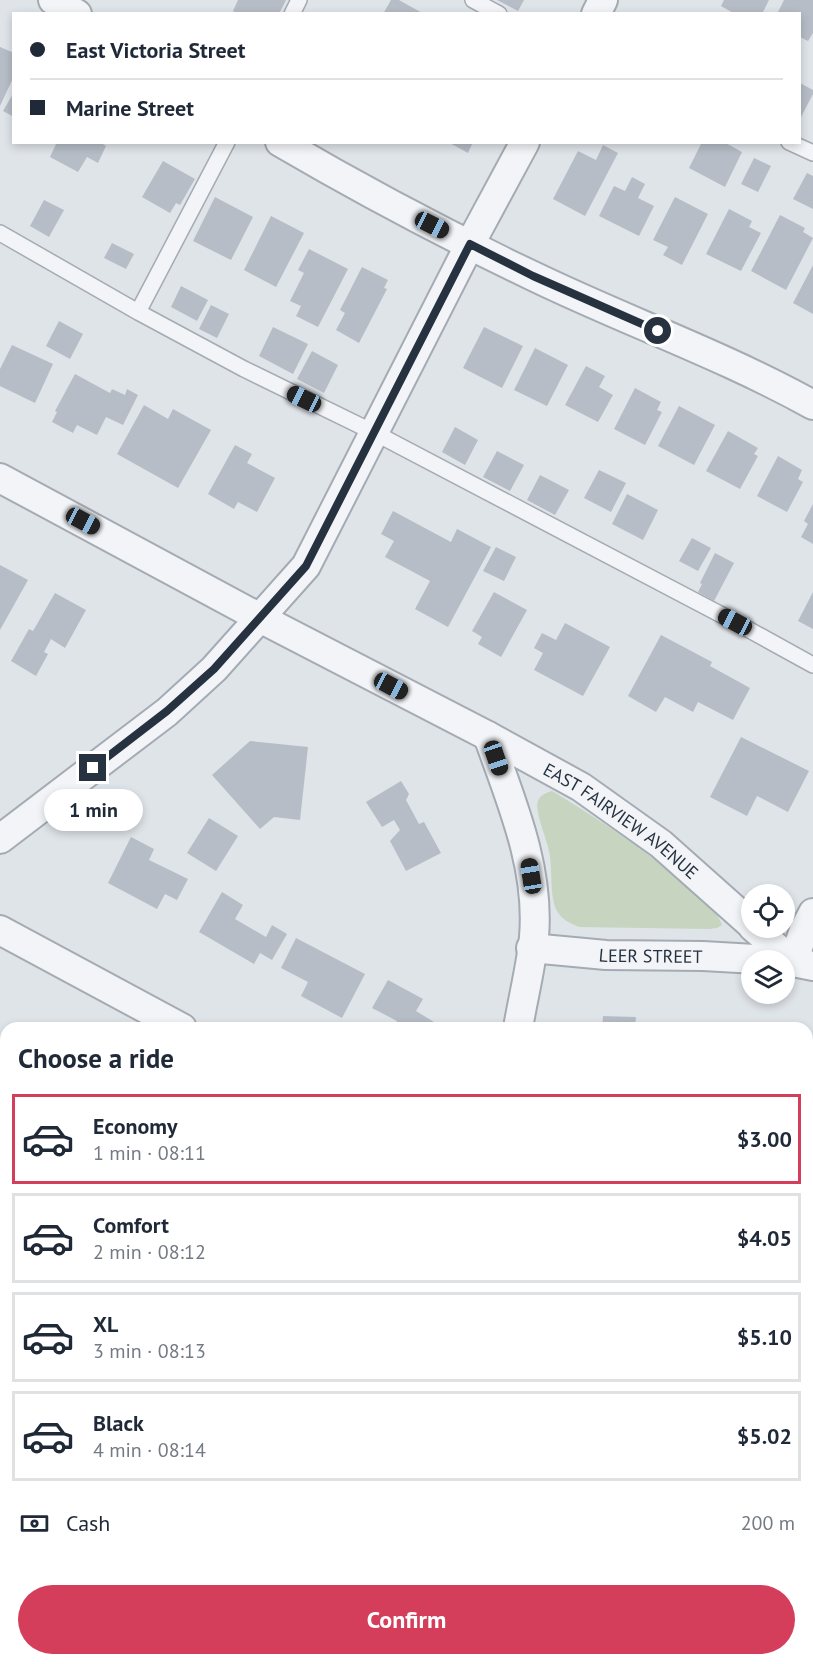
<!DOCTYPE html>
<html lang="en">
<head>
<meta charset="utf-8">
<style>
  body { margin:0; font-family:"PT Sans",sans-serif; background:#f6f6f7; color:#1f2937; height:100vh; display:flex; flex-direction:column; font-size:22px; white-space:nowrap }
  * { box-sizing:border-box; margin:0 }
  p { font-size:20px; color:#747a83 }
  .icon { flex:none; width:33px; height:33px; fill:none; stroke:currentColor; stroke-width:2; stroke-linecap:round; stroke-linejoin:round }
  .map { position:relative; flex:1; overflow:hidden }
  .drawer { position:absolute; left:0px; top:1022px; width:813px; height:644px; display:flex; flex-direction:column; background:#fff; border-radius:18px 18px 0 0; box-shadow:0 3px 9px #0003 }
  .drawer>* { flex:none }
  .banner { position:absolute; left:12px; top:12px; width:789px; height:132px; border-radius:0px; box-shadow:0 3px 9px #0003; display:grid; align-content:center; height:132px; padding:0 18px; background:#fff }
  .buttons { position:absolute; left:741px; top:884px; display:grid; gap:12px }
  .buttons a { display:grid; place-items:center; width:54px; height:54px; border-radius:50%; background:#fff; box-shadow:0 3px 9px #0003; font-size:30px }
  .end { position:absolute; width:27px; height:27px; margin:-14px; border:8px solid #273241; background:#fff; box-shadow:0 0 0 3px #fff }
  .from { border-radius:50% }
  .bubble { position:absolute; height:42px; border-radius:21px; background:#fff; box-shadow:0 3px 9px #0003; font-size:20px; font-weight:700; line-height:42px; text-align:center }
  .car { position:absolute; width:18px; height:36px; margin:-18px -9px; border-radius:8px; box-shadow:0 0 4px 2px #0007; background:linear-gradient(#222 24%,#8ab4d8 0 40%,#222 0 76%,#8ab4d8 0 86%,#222 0) }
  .banner b { display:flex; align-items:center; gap:21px; height:57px; font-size:22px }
  .banner b+b { border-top:2px solid #e0e1e3 }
  .banner i { width:15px; height:15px; background:#1f2937 }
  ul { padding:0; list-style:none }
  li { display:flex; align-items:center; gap:18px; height:90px; margin:0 12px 9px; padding:0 6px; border:3px solid #e0e1e3; border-radius:0px }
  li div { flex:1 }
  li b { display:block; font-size:22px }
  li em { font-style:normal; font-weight:700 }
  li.on { border-color:#d43e5b }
  li>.icon { width:54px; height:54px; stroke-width:1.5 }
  h2 { padding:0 18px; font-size:27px; line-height:72px }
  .pay { display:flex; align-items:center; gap:15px; height:66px; padding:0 18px; font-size:22px }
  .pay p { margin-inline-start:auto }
  .primary-button { display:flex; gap:12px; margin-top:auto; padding:12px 18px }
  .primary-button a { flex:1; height:69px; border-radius:36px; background:#d43e5b; color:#fff; font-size:24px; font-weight:700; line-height:69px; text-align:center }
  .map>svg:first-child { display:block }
</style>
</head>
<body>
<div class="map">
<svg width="813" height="1664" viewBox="0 0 813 1664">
  <rect width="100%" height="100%" fill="#dfe4e9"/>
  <!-- green -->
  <path fill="#c6d4c0" d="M 552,791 C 585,810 714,893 722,925 L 717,928 L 709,929 L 579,927 C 570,923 562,920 557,911 C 549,896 553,868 549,851 C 547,839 534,811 538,801 C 540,795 546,793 552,791 Z"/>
  <!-- building -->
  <path fill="#b6bdc6" d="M 238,0 L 286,0 L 279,14 L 238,14 L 233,11 Z
    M 391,0 L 399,0 L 424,14 L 383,14 Z
    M 497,0 L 524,0 L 518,11 Z
    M 724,0 L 769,0 L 762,14 L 735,14 L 721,6 Z
    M 784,0 L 813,0 L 813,33 L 808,41 L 800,37 L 800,14 L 777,14 Z
    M 0,47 L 14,53 L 14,76 L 0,106 Z
    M 800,83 L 813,90 L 813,94 L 800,119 Z
    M 14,92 L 14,117 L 3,111 Z
    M 57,142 L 100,142 L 106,146 L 98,163 L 87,157 L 78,172 L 50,157 Z
    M 448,142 L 473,142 L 468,153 Z
    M 702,142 L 724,142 L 742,152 L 725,187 L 689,168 Z
    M 603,145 L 618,153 L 585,216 L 553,199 L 578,151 L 596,160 Z
    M 754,158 L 771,166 L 758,192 L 741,184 Z
    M 163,161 L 195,179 L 180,205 L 176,203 L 170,213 L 142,197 Z
    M 807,173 L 813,176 L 813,209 L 793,199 Z
    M 632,177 L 645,184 L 638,198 L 654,206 L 639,236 L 599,216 L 614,186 L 625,191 Z
    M 215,197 L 253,217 L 231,260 L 193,241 Z
    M 675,197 L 708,214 L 682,265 L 663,255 L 668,247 L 653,240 Z
    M 44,200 L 64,210 L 49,237 L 30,226 Z
    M 729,209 L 752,221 L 749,227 L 761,233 L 741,271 L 706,254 Z
    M 780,215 L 805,228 L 803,232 L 813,238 L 786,290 L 751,271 Z
    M 271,216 L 304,233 L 276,287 L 244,270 Z
    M 112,243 L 134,254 L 126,269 L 104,258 Z
    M 309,249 L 348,269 L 318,327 L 296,316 L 301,306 L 290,301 L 304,273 L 298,270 Z
    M 813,265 L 813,314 L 793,303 Z
    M 362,267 L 388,280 L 384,288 L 387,289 L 359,343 L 336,330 L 345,313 L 340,310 Z
    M 181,286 L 208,300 L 197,321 L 171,307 Z
    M 211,305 L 229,314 L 217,338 L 199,329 Z
    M 59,321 L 83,334 L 70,359 L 46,346 Z
    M 273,327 L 308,344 L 293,374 L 259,356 Z
    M 484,327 L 523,346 L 502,388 L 463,368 Z
    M 12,345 L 53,364 L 35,403 L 0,386 L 0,369 Z
    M 535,348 L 568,365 L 547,406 L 514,390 Z
    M 312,351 L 338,365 L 324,393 L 297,379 Z
    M 586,366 L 605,376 L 599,387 L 613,395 L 598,422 L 565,405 Z
    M 75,374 L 110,393 L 112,389 L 125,395 L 127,389 L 138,395 L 123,425 L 106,417 L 97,435 L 77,425 L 73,433 L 52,422 L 57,412 L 55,411 Z
    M 635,388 L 661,402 L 657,410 L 662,412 L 645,445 L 614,429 Z
    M 144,405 L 168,419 L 173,409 L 211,430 L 178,488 L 117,454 Z
    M 679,406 L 715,425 L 694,465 L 658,446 Z
    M 455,427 L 478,440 L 465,465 L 442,452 Z
    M 728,431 L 758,448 L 754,454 L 758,456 L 740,489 L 706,471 Z
    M 235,445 L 252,454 L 247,463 L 275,478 L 257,512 L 238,502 L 234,509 L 208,494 Z
    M 497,451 L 524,465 L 510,491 L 483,477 Z
    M 778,456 L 802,470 L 798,479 L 803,482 L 787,512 L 757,496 Z
    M 599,470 L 626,483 L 611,512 L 584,498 Z
    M 540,475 L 569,490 L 555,515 L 527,500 Z
    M 627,494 L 658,510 L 643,540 L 612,524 Z
    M 813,504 L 813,544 L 801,537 L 808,524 L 804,521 Z
    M 393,511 L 451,542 L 457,529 L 491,547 L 448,627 L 415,609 L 430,581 L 385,557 L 394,541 L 381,534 Z
    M 692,538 L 711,548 L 698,571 L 679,561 Z
    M 496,547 L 516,557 L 504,581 L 483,571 Z
    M 715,553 L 734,563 L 714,601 L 698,592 L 702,584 L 700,583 Z
    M 0,565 L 28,580 L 0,630 Z
    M 494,592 L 527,610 L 501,657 L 478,644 L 482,637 L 472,631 Z
    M 813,592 L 813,629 L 798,621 Z
    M 55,593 L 86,610 L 65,648 L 51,639 L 44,652 L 48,654 L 36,676 L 11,661 L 29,629 L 33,631 Z
    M 565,623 L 610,647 L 583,696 L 534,670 L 543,653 L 534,648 L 542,633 L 556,640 Z
    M 661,635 L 712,662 L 710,666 L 750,688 L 733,720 L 698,702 L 693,712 L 665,697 L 656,712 L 628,696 Z
    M 741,737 L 809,771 L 788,812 L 757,796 L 747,816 L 710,797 Z
    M 250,741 L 308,747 L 300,820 L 274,817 L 260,829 L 212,775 Z
    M 401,781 L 409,794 L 406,800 L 419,824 L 424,822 L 441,853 L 406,871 L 390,841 L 400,830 L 394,820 L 382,827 L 366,802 Z
    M 209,818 L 238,836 L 216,871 L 187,853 Z
    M 131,837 L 154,849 L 149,860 L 188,879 L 177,900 L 165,894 L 157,909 L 108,883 Z
    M 222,892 L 243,905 L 235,919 L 266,937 L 272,925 L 287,934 L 272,960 L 260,953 L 254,964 L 199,932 Z
    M 296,938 L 365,974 L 342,1018 L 301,996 L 308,982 L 281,968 Z
    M 388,980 L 423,999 L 416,1011 L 434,1022 L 431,1028 L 394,1028 L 397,1021 L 372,1008 Z
    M 603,1016 L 636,1017 L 635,1028 L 602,1028 Z
    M 0,1053 L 6,1056 L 5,1101 L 0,1099 Z
    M 807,1066 L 813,1067 L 813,1118 L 807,1117 Z
    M 0,1323 L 6,1329 L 6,1339 L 0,1345 Z"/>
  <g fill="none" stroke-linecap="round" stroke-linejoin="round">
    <!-- lane casing -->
    <g stroke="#a4abb3" stroke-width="18">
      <path id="lane" d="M 473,0 L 499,14
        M 292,14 L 299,0
        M 789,142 L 813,153
        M 0,233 L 138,312 L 244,369 L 375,433 L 735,622 L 813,665
        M 138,312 L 227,142"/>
    </g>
    <!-- street casing -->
    <g stroke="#a4abb3" stroke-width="32">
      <g id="street">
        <path d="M 53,0 L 77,14"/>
        <path d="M 596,14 L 603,0"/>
        <path d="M 280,142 C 362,190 447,235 533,276 C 626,321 723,355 813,405"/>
        <path id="s1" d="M 0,478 L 260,618 L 488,736 L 581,787 L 661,844 L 752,925"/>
        <path d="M 488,736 C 511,801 540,867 534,937 C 531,967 523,998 518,1028"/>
        <path d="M 0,839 L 167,712 L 214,669 L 306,566 L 470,244 L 525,142"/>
        <path d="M 753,927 L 793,962 L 813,966"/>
        <path d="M 0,930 L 182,1028"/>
        <path id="s2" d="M 531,948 L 606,955 L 703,956 L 771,960"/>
        <path d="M 784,962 L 793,962 L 804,930 L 813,913"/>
        <path d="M 0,1571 L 6,1578"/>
        <path d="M 58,1659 L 59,1664"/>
        <path d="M 536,1659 L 538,1664"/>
      </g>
    </g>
    <!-- lane -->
    <use href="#lane" stroke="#f2f4f7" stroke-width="15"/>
    <!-- street -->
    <use href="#street" stroke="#f2f4f7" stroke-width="28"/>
  </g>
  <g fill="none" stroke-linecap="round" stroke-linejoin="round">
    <!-- route -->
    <path stroke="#273241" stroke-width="8" d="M 93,768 L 167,711 L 214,669 L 306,566 L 470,244 L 533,276 L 658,331"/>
  </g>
  <g text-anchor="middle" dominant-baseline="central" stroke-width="4.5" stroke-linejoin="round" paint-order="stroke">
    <!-- street labels -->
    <g font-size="18" fill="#273241" stroke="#eff3f7">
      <text stroke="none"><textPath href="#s1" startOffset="710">EAST FAIRVIEW AVENUE</textPath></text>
      <text stroke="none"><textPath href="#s2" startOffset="120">LEER STREET</textPath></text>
    </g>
  </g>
</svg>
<div class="buttons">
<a><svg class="icon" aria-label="locate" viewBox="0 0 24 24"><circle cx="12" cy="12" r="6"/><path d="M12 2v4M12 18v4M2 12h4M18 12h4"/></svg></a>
<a><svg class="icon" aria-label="layers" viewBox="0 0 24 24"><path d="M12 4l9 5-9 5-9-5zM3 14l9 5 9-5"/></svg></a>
</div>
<i class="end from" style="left:658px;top:331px"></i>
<i class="end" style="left:93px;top:768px"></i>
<div class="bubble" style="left:44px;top:789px;width:99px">1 min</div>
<i class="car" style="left:432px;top:225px;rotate:117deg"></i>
<i class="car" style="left:304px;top:399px;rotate:296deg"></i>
<i class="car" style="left:83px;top:521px;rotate:118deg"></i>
<i class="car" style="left:735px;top:622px;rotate:298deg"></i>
<i class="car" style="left:391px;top:686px;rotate:118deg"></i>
<i class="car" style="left:496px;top:758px;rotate:161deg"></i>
<i class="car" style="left:531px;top:876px;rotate:351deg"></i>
<div class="banner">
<b><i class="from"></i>East Victoria Street</b>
<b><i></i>Marine Street</b>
</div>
<section class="drawer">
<h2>Choose a ride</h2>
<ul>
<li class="on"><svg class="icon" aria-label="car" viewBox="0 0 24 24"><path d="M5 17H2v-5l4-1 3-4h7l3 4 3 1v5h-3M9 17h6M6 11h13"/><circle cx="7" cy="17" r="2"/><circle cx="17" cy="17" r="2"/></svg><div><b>Economy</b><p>1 min · 08:11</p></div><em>$3.00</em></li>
<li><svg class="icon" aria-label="car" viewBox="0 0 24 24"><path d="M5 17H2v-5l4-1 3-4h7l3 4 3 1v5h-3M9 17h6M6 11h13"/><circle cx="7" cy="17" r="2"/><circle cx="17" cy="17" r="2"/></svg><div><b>Comfort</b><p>2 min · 08:12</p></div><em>$4.05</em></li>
<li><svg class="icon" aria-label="car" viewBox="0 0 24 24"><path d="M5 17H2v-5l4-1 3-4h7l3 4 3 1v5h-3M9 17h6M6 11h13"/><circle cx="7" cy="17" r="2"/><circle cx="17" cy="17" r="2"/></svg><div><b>XL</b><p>3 min · 08:13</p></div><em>$5.10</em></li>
<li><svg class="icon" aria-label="car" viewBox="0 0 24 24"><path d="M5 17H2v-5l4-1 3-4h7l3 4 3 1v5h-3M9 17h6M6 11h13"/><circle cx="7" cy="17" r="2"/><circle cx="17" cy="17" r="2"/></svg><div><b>Black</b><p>4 min · 08:14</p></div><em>$5.02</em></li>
</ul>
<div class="pay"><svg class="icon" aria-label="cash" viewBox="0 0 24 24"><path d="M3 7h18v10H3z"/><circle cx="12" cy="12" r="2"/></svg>Cash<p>200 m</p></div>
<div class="primary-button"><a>Confirm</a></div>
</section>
</div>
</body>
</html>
